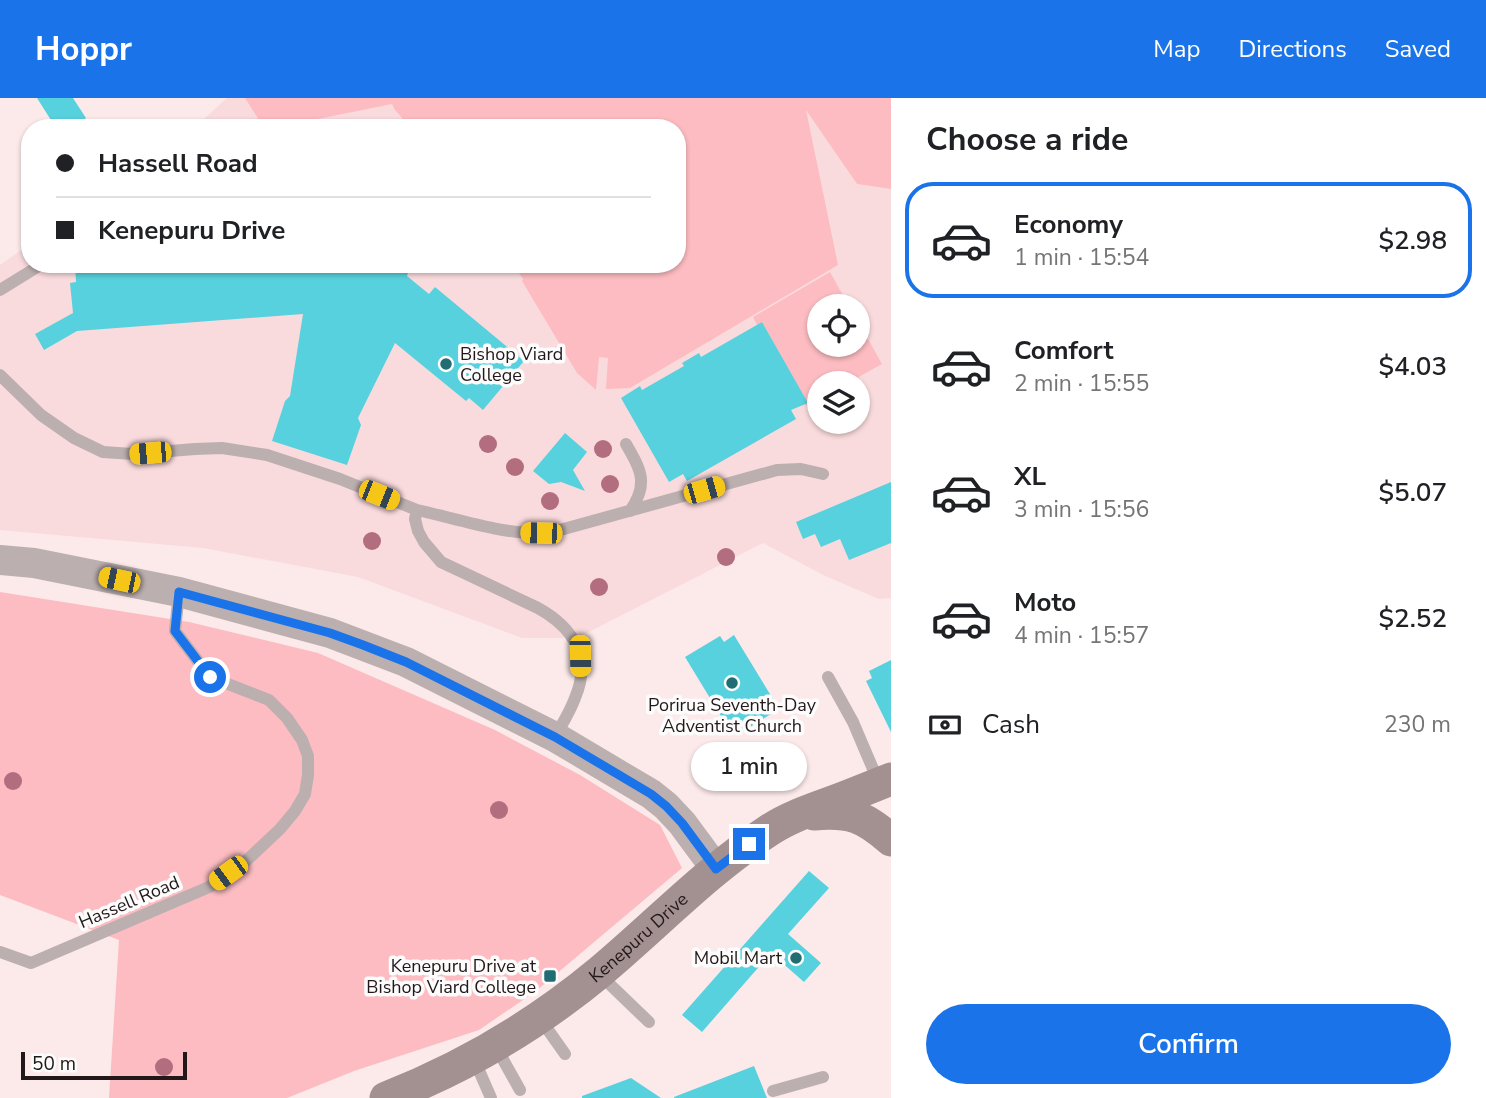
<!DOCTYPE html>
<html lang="en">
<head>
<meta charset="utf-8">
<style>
  body { margin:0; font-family:"Nunito Sans",sans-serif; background:#f6f6f6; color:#202124; height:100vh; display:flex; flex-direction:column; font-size:26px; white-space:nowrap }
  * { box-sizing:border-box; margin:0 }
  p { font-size:23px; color:#757577 }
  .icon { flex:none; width:38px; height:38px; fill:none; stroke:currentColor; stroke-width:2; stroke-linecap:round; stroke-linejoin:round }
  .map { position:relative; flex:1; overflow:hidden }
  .drawer { display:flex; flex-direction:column; background:#fff; width:595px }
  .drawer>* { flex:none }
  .banner { position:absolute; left:21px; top:21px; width:665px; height:154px; border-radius:28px; box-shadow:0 2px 5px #0004; display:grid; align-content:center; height:154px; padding:0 35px; background:#fff }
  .fabs { position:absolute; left:807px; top:196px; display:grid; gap:14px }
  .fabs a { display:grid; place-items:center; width:63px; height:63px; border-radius:50%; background:#fff; box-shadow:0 2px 5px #0004; font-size:35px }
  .scale { position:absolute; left:21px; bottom:18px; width:166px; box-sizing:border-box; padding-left:7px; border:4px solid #231819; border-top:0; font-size:19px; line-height:24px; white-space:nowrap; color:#231819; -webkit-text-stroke:5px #fcfcfc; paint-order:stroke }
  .end { position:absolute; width:32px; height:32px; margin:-16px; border:9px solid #1a73e8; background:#fff; box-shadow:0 0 0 4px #fff }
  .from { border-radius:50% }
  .bubble { position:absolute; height:49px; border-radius:24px; background:#fff; box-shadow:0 2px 5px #0004; font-size:23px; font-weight:600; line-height:49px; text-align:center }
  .car { position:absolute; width:21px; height:42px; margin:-21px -10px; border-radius:9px; box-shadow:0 0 5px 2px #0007; background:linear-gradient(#f5c518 24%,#345 0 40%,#f5c518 0 76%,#345 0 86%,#f5c518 0) }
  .banner b { display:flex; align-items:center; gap:24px; height:66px; font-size:26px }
  .banner b+b { border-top:2px solid #e0e0e0 }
  .banner i { width:18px; height:18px; background:#202124 }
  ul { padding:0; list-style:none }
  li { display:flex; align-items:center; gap:21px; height:116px; margin:0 14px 10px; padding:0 21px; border:4px solid transparent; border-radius:28px }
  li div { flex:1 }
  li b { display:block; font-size:26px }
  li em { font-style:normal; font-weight:600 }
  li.on { border-color:#1a73e8 }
  li>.icon { width:63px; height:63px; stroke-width:1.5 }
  h2 { padding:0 35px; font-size:32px; line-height:84px }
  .pay { display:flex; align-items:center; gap:18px; height:77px; padding:0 35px; font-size:26px }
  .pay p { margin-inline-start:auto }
  .button { display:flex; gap:14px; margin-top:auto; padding:14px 35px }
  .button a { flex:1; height:80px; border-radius:42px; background:#1a73e8; color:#fff; font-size:28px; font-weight:600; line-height:80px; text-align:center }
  header { display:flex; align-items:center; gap:42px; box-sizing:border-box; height:98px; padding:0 35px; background:#1a73e8; color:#fff }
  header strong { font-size:33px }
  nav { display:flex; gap:38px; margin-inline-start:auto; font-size:24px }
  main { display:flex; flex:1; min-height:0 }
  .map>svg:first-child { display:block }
</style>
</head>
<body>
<header>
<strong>Hoppr</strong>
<nav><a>Map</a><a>Directions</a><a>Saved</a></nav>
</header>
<main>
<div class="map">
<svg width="891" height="1000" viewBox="0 0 891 1000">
  <rect width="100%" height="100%" fill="#fce9ea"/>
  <!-- built -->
  <path fill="#fadbdd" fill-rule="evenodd" d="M 227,0 L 799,0 L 857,86 L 891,91 L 891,500 L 879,501 L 823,477 L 763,445 L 577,540 L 522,540 L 358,479 L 203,450 L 0,432 L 0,167 L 30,146 L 30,166 L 677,166 L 677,30 L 194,30 ZM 819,208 L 858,208 L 858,247 L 819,247 ZM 819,285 L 858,285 L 858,324 L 819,324 Z"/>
  <!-- green -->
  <path fill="#fcbcc1" d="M 245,0 L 891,0 L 891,91 L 857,86 L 806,12 L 838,167 L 630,290 L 606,291 L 608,260 L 599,259 L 596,292 L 577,275 L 522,183 L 523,181 L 513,166 L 677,166 L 677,30 L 426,30 L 425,28 L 422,30 L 411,30 L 395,12 L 392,6 L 308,23 L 299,30 L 264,30 Z
    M 830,174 L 849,208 L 819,208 L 819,247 L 858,247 L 858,223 L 882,266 L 848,285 L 819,285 L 819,302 L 808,309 L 805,306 L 807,304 L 762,224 L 757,227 L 753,219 Z
    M 0,494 L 189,524 L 318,555 L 495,632 L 580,677 L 660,727 L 682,770 L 536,893 L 479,932 L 354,973 L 287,1000 L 109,1000 L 119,842 L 0,797 Z"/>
  <!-- building -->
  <path fill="#57d1dd" d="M 37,0 L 73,0 L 86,20 L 70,30 L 56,30 Z
    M 75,166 L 411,166 L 407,178 L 429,196 L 435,189 L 524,263 L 483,312 L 469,300 L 466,303 L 395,245 L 358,320 L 361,327 L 347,367 L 272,343 L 285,303 L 290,298 L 303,216 L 77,233 L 44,252 L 35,236 L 73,215 L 70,185 L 76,184 Z
    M 762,224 L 808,305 L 791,312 L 796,321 L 687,383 L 683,376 L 669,384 L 621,300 L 640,288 L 642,292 L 684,268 L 682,265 L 699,255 L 701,259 Z
    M 565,335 L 587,354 L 573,372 L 585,393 L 561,384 L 549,386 L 533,373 Z
    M 891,384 L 891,445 L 849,462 L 840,441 L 821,449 L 815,436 L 803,441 L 796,424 Z
    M 734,537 L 779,611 L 737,637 L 731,626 L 727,628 L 685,559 L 720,538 L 724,544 Z
    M 891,562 L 891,634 L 866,583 L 872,580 L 869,573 Z
    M 809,773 L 829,790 L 788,836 L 821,865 L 804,884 L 771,855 L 702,934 L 682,917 Z
    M 754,968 L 767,1000 L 674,1000 L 674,999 Z
    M 631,980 L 661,1000 L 582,1000 L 582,998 Z"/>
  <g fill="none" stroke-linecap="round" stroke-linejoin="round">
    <!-- service -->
    <path stroke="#bcafaf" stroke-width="12" d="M 0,192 L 42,166
      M 0,277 L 41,317 L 74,340 L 103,354 L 133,356 L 195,351 L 222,350 L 267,357 L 340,381 L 417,412 L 415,421 L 418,433 L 424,444 L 441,464 L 538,510 C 574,530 592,560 575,600 C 570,614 562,626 555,639
      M 626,346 C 641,372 649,386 630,413
      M 417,412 C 454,420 502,436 538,435 C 549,435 561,432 571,429 L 777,372 L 801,371 L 823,376
      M 828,579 L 853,624 L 879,685
      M 0,854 L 31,865 L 209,789 L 247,762 L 280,731 L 295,713 L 305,696 L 308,677 L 308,658 L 302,642 L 287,620 L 269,602 L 210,579 L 175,533 L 179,494
      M 599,876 L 649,924
      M 541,922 L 565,956
      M 496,949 L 520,992
      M 474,961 L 491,1000
      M 773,993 L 823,979"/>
    <!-- tertiary -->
    <path stroke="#bcafaf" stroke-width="30" d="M 0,462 L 34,465 L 179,494 L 330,535 L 406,564 L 555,639 L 651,696 L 666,708 L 682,725 L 716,771"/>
    <!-- secondary -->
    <g stroke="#a39091" stroke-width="33">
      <path d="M 814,716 C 850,713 864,718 891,742"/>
      <path id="s1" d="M 386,1000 C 465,969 535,928 601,873 C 657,826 707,773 768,733 C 792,717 820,709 846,699 C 861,693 876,687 891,681"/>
    </g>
  </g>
  <!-- trees -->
  <g fill="#b26d7f">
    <circle cx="488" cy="346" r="9"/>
    <circle cx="603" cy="351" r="9"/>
    <circle cx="515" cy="369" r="9"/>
    <circle cx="610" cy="386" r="9"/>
    <circle cx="550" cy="403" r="9"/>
    <circle cx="372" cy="443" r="9"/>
    <circle cx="726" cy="459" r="9"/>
    <circle cx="599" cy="489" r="9"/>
    <circle cx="13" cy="683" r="9"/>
    <circle cx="499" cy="712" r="9"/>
    <circle cx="164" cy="969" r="9"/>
  </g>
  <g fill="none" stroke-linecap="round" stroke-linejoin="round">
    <!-- route -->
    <path stroke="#1a73e8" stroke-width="9" d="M 210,579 L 175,533 L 179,494 L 330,535 L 363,547 L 406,564 L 555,639 L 651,696 L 666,708 L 682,725 L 716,771 L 749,746"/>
  </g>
  <!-- markers -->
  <g fill="#226d74" stroke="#fcfcfc" stroke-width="2.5">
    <circle cx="446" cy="266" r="7"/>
    <circle cx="732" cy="585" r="7"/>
    <circle cx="796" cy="860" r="7"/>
    <rect x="543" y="871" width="14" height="14" rx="3.5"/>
  </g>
  <g text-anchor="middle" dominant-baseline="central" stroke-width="7" stroke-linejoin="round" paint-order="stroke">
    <!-- poi labels -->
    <g font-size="18" fill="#231819" stroke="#fcfcfc" text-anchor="end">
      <text x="460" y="256" text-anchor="start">Bishop Viard<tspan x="460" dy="21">College</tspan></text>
      <text x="732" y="607" text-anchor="middle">Porirua Seventh-Day<tspan x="732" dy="21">Adventist Church</tspan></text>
      <text x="782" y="860">Mobil Mart</text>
      <text x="536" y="868">Kenepuru Drive at<tspan x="536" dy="21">Bishop Viard College</tspan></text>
    </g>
    <!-- street labels -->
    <g font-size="18" fill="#231819" stroke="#fcfcfc">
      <text transform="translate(129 804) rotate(-23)">Hassell Road</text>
      <text stroke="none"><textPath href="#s1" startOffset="301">Kenepuru Drive</textPath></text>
    </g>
  </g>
</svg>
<div class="fabs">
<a><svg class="icon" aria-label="locate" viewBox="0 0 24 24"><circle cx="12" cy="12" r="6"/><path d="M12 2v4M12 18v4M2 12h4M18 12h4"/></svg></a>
<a><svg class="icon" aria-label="layers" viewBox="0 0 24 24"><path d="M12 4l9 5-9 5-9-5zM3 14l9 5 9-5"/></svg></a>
</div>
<div class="scale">50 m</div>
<i class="end from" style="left:210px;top:579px"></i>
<i class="end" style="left:749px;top:746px"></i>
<div class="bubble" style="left:691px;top:644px;width:116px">1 min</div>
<i class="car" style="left:150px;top:355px;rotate:265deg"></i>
<i class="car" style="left:704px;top:392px;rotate:74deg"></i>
<i class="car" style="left:379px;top:397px;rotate:112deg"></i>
<i class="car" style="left:541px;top:435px;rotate:271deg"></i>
<i class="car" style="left:119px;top:482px;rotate:282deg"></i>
<i class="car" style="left:580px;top:558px;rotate:179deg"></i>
<i class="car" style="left:228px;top:775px;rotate:234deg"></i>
<div class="banner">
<b><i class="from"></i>Hassell Road</b>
<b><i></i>Kenepuru Drive</b>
</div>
</div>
<section class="drawer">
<h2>Choose a ride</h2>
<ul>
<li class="on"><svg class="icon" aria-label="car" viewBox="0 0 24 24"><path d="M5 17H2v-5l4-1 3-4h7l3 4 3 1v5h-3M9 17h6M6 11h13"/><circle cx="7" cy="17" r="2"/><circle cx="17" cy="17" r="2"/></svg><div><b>Economy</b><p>1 min · 15:54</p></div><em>$2.98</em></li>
<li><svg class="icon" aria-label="car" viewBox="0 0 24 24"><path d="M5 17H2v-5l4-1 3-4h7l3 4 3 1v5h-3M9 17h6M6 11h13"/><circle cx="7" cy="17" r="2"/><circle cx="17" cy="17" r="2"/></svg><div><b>Comfort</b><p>2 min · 15:55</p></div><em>$4.03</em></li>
<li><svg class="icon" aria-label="car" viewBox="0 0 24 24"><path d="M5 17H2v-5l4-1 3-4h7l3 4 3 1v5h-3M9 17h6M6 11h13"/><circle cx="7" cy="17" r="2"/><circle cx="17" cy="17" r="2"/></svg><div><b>XL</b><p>3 min · 15:56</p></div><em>$5.07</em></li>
<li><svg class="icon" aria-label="car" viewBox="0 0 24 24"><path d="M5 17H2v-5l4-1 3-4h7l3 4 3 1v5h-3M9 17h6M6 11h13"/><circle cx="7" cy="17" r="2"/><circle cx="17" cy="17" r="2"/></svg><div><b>Moto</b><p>4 min · 15:57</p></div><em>$2.52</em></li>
</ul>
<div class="pay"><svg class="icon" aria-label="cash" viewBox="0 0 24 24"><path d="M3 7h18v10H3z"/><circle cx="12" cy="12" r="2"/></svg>Cash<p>230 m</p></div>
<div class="button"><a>Confirm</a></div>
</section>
</main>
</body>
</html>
